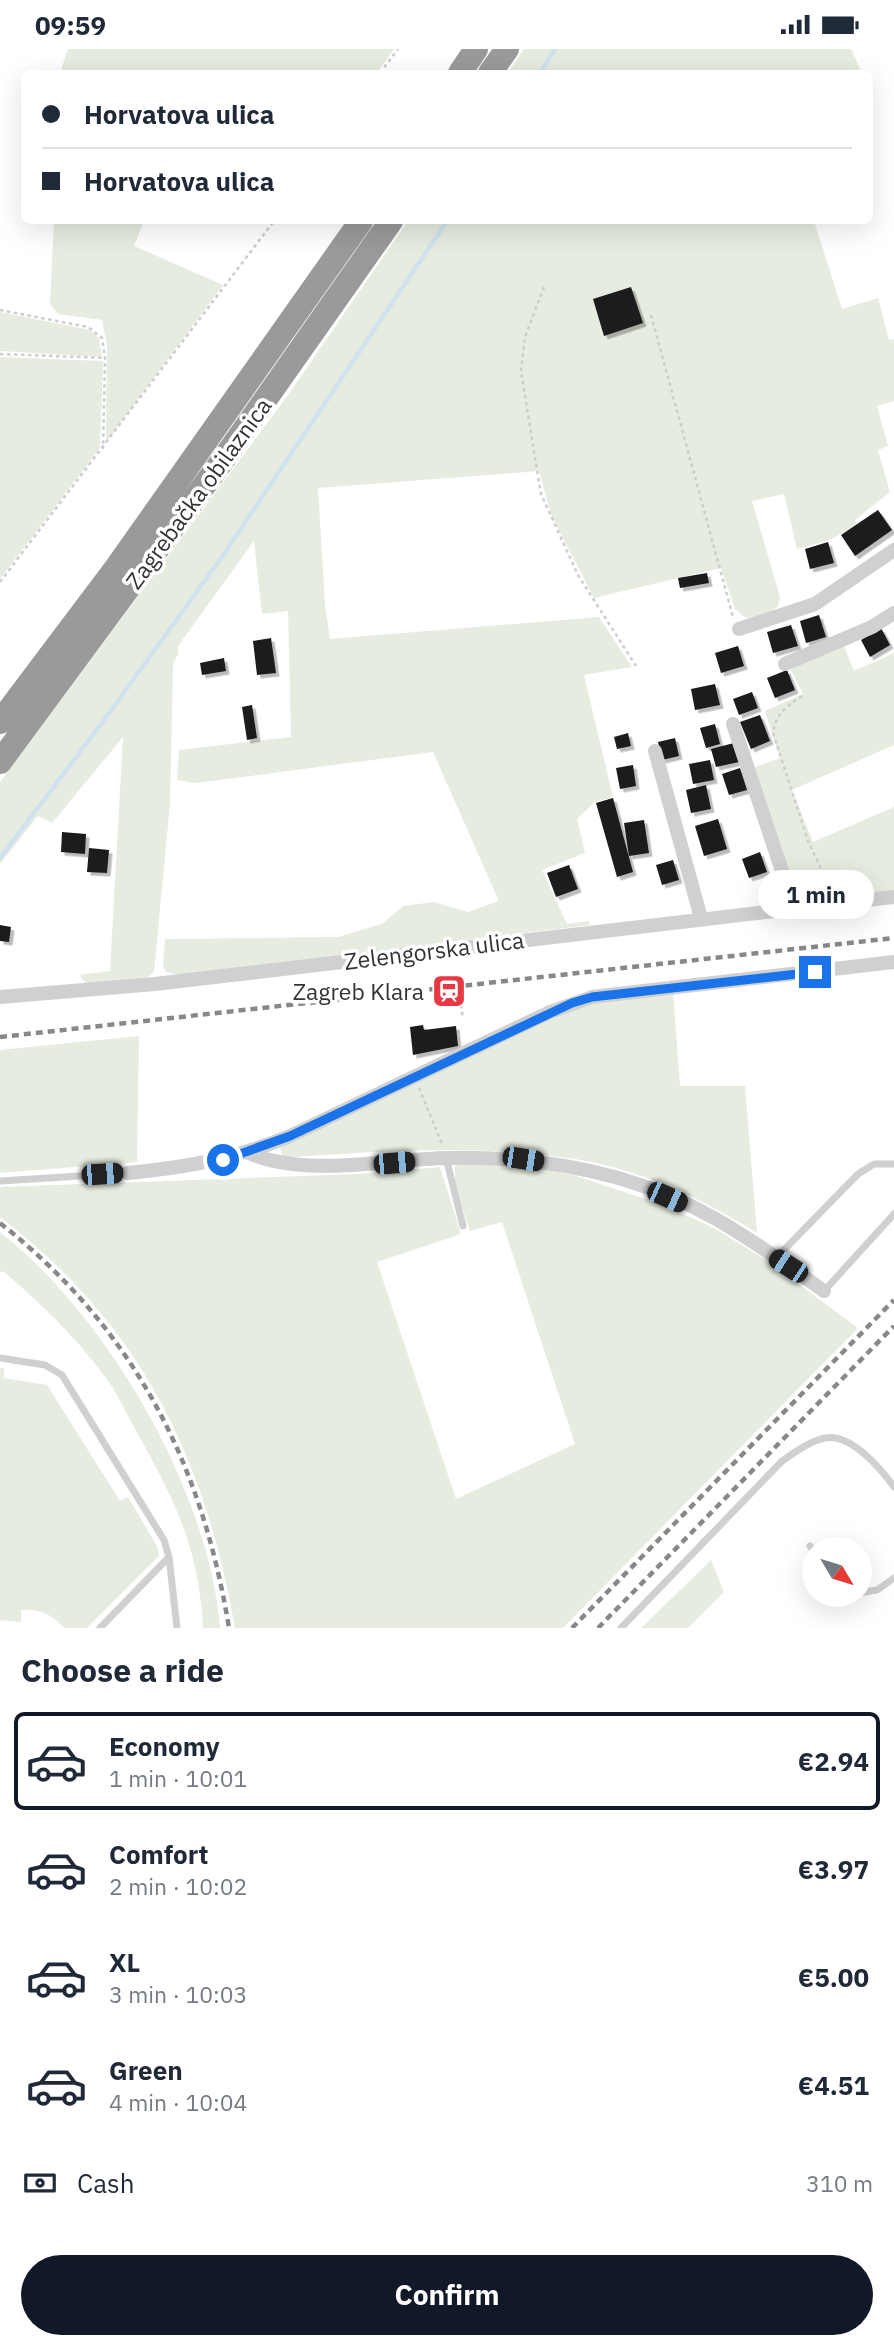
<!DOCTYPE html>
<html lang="en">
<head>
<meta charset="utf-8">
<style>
  body { margin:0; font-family:"IBM Plex Sans",sans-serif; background:#f2f2f3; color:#1f2937; height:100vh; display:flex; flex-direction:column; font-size:26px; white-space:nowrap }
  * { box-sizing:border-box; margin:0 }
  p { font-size:23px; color:#747a83 }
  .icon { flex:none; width:38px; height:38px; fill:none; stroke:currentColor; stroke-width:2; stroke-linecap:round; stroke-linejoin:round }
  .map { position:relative; height:1579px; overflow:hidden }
  .side { display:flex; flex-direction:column; background:#fff; flex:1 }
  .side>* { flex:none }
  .hud { position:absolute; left:21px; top:21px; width:852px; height:154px; border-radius:10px; box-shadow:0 7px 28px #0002; display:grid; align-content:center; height:154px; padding:0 21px; background:#fff }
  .needle { width:46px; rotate:128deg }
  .tools { position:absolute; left:802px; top:1488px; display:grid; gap:14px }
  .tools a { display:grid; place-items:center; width:70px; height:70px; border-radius:50%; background:#fff; box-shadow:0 7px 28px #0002; font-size:35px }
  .end { position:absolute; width:32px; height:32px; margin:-16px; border:9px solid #1a73e8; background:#fff; box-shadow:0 0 0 4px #fff }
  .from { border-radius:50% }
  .bubble { position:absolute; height:49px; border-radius:24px; background:#fff; box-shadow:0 7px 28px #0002; font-size:23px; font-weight:800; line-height:49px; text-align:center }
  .car { position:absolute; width:21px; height:42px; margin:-21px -10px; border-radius:9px; box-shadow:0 0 5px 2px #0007; background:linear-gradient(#222 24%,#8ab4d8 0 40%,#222 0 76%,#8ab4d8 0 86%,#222 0) }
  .hud b { display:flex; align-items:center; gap:24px; height:66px; font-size:26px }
  .hud b+b { border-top:2px solid #e0e1e3 }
  .hud i { width:18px; height:18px; background:#1f2937 }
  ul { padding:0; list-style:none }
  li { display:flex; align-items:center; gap:21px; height:98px; margin:0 14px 10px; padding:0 7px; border:4px solid transparent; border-radius:10px }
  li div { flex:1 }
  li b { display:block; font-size:26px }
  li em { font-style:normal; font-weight:800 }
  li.active { border-color:#111827 }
  li>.icon { width:63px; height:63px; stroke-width:1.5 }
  h2 { padding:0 21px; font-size:32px; line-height:84px }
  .pay { display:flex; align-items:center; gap:18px; height:77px; padding:0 21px; font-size:26px }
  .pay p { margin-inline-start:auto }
  .primary-button { display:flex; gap:14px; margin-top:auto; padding:14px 21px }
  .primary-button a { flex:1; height:80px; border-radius:42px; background:#111827; color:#fff; font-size:28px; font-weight:800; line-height:80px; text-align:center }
  .status { display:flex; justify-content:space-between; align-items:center; height:49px; padding:0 35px; background:#fff; direction:ltr }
  .status svg { height:19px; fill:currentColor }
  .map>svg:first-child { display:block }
</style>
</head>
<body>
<div class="status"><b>09:59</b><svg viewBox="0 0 49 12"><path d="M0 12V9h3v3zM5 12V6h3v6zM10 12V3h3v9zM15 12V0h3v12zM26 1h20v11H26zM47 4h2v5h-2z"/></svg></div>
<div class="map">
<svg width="894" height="1579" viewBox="0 0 894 1579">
  <defs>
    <filter id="shadow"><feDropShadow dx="3.5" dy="3.5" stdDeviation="0" flood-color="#0004"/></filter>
  </defs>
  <rect width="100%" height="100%" fill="#fff"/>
  <!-- green -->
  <path fill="#e6ecdf" d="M 68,0 L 394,0 L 377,24 L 60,24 Z
    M 524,0 L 851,0 L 862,24 L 508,24 Z
    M 54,172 L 144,172 L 134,197 L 223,236 L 106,393 L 107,297 L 102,271 L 58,265 L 50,255 Z
    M 408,172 L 814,172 L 842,260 L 878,249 L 889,291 L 894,290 L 894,352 L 877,357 L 888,397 L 878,401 L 890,443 L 855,471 L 857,475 L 830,491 L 797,500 L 784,445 L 752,452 L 780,548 L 778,557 L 764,567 L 746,569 L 735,560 L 721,519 L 594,549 L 552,468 L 539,422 L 318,439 L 325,556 L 330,590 L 599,568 L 632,618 L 584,626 L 613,748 L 595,753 L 577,770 L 585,804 L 542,821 L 567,875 L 589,872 L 590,876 L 179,926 L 167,923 L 163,918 L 165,890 L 338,888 L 382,875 L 403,857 L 434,853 L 468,863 L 499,852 L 433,703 L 196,734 L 177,731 L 179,701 L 291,688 L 288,562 L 262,565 L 254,492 L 178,597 L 178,605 L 173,614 L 170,755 L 154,923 L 145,930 L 87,936 L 79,926 L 110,922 L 123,688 L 52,774 L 38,767 L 0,815 L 0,733 L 288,346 Z
    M 0,263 L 90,281 L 99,289 L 102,308 L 0,302 Z
    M 0,308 L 103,312 L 100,399 L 0,530 Z
    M 844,597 L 854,622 L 894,604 L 894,696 L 792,741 L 813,793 L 894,758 L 894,844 L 805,853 L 795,847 L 752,719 L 780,709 L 765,662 L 803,645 L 790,619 Z
    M 673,943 L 680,1037 L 745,1037 L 757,1184 C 703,1150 640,1120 575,1110 C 478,1095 379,1102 282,1109 L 280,1096 L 419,1028 L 587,954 Z
    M 139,987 L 137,1113 L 0,1124 L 0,1001 Z
    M 464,1114 L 536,1119 L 573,1126 L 661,1155 L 714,1179 L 766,1211 L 858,1279 L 563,1579 L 235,1579 C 205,1408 140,1275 0,1168 L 0,1138 L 358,1125 L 440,1118 L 461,1185 L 377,1213 L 456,1450 L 575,1395 L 502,1173 L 470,1182 L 455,1137 L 455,1117 Z
    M 0,1183 C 107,1267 209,1441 220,1579 L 203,1579 C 199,1497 174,1450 135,1380 C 125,1362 116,1341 103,1325 C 74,1286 39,1253 3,1222 L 0,1224 Z
    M 0,1319 L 4,1319 L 4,1329 L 47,1336 L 120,1452 L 128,1448 L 158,1499 L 159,1507 L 87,1579 L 65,1579 C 52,1566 40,1559 21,1561 L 21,1573 L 0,1571 Z
    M 711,1511 L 724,1543 L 688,1579 L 641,1579 Z"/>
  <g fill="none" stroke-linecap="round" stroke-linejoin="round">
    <!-- stream -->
    <path stroke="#cfe2ee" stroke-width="4.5" d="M 540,24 L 555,0
      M 0,809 L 107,667 L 224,505 L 447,172"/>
  </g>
  <!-- building -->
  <path fill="#1a1a1a" filter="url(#shadow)" d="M 631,238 L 643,274 L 604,287 L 593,250 Z
    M 878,461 L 892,481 L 855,507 L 841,486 Z
    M 828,493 L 834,514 L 810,520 L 805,500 Z
    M 707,524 L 709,534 L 680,539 L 678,529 Z
    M 819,566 L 826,588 L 806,594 L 800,572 Z
    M 791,576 L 798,597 L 773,604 L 767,583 Z
    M 881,579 L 890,596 L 870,608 L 861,591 Z
    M 271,589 L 276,624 L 257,626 L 253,592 Z
    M 738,597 L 744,617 L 721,624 L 715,604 Z
    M 224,609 L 226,622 L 202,626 L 200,614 Z
    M 787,621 L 795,641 L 775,649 L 767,629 Z
    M 715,635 L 720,656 L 695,661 L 691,640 Z
    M 752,643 L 758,659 L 739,666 L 733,650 Z
    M 252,656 L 257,689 L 247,691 L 242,658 Z
    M 760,666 L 770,692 L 751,700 L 740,673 Z
    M 715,675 L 720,695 L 706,699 L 700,679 Z
    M 628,684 L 631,697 L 617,700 L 614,688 Z
    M 675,689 L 679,707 L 662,711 L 658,693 Z
    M 734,694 L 739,713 L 716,718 L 711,700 Z
    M 710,711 L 714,731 L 693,735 L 689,715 Z
    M 633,716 L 636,737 L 620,740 L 616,719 Z
    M 740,719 L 747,741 L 729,746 L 722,725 Z
    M 706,736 L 711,760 L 691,764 L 686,741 Z
    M 613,749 L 633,823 L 617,828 L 596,754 Z
    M 718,770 L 727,800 L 704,807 L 695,777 Z
    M 644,771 L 649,804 L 629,807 L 624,774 Z
    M 62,783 L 86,785 L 85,805 L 61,803 Z
    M 89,799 L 109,801 L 107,824 L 87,823 Z
    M 760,803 L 767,823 L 749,829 L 742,810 Z
    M 673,811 L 679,831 L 662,836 L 656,816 Z
    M 569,816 L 578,840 L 556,848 L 547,824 Z
    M 0,876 L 11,878 L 9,893 L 0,892 Z
    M 423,976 L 424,981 L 456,977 L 458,997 L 413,1006 L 410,978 Z"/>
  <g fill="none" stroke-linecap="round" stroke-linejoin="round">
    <!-- path -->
    <path stroke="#cdcdcd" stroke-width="2.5" stroke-dasharray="3.5 3.5" stroke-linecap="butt" d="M 380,24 L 398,0
      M 544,238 L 525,288 L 521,322 L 541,445 L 578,526 L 636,617
      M 0,261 L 88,278 L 102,289 L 105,309 L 103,400
      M 651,266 L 733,568
      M 0,305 L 105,309
      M 0,533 L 274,172
      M 802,647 C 787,657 775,665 773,684 L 808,792 L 832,843
      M 459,942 L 463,970
      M 419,1039 L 442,1095"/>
    <!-- service -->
    <path stroke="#d0d0d0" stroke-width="7" d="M 446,1109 L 463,1177
      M 0,1132 L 128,1124
      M 776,1209 L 858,1125 L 874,1115 L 894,1115
      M 824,1242 L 894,1165
      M 0,1309 L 45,1316 L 62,1326 L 164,1491 L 169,1508 L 100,1579
      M 810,1497 L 814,1502
      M 169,1508 L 177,1579
      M 859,1544 L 877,1541 L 894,1529
      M 621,1579 L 782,1412 C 795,1403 810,1392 825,1389 C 851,1384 881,1420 894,1438"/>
    <!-- minor -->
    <path stroke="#d0d0d0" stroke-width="14" d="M 739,580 L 815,555 L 894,501
      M 785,615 L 872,578 L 894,564
      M 733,675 L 794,858
      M 655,702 L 701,869
      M 0,948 L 155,935 L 894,848
      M 249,1104 C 305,1129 388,1110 448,1109 C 540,1107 633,1123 714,1169 C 752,1190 788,1217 824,1242
      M 128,1124 C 188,1118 234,1110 290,1087 L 550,963 L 592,948 L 894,913"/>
    <!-- motorway -->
    <path stroke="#9a9a9a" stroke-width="24" d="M 460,24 L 476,0
      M 490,24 L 507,0
      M 0,673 L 116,519 L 361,172
      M 0,713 L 220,415 L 391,172"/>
    <!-- rail -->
    <path stroke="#888" stroke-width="4.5" stroke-dasharray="7 5" stroke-linecap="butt" d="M 0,988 L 894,889
      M 0,1174 C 133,1279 202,1413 229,1579
      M 572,1579 L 894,1251
      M 598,1579 L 894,1277"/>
  </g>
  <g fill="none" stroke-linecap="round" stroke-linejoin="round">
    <!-- route -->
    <path stroke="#1a73e8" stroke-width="9" d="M 223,1111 L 290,1087 L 572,954 L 592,948 L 815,923"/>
  </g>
  <!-- icons -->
  <defs>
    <g id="station-square" transform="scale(1.75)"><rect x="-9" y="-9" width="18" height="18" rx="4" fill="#e63946" stroke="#fff"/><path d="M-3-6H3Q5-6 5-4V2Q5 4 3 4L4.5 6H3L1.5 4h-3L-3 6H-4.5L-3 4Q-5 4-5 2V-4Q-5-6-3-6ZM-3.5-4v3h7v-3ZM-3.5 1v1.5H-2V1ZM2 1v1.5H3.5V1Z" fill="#fff"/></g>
  </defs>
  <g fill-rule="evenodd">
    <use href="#station-square" x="449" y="942"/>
  </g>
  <g text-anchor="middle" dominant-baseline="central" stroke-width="7" stroke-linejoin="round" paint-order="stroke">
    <!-- street labels -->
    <g font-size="23" fill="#333" stroke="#fff">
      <text transform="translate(198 444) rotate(-54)">Zagrebačka obilaznica</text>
      <text transform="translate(434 901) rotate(-7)">Zelengorska ulica</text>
    </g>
    <!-- poi labels -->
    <g font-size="23" fill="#333" stroke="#fff" text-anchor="end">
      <text x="424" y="942">Zagreb Klara</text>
    </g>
  </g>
</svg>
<div class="tools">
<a><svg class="needle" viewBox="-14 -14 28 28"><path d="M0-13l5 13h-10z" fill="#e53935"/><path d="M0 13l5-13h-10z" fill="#747a83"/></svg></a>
</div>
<i class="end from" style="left:223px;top:1111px"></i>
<i class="end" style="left:815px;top:923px"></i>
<div class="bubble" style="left:758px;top:821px;width:116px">1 min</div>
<i class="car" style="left:523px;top:1110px;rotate:99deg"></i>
<i class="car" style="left:394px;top:1114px;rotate:85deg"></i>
<i class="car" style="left:102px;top:1125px;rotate:86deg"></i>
<i class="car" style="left:667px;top:1148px;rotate:114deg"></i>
<i class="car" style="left:788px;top:1217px;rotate:303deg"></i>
<div class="hud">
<b><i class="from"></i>Horvatova ulica</b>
<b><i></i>Horvatova ulica</b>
</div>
</div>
<section class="side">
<h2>Choose a ride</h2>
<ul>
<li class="active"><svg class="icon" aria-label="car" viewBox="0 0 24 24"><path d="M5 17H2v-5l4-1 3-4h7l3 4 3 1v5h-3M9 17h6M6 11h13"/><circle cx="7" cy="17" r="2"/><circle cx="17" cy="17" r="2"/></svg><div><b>Economy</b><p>1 min · 10:01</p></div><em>€2.94</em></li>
<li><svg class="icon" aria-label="car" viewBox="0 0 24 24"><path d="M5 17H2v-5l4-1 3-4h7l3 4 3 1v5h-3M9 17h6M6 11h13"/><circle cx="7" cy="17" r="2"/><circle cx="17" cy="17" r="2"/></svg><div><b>Comfort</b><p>2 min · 10:02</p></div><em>€3.97</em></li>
<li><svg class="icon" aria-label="car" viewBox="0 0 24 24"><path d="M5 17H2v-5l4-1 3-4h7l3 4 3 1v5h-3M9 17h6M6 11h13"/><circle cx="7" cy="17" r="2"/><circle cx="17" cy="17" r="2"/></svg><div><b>XL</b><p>3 min · 10:03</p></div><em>€5.00</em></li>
<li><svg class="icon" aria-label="car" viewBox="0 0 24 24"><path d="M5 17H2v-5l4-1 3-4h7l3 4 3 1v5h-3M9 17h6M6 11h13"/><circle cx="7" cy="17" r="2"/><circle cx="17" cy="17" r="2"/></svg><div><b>Green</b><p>4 min · 10:04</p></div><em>€4.51</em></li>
</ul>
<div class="pay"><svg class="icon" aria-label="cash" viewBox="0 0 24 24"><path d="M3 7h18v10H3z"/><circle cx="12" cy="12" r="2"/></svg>Cash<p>310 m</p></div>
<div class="primary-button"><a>Confirm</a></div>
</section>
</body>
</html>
